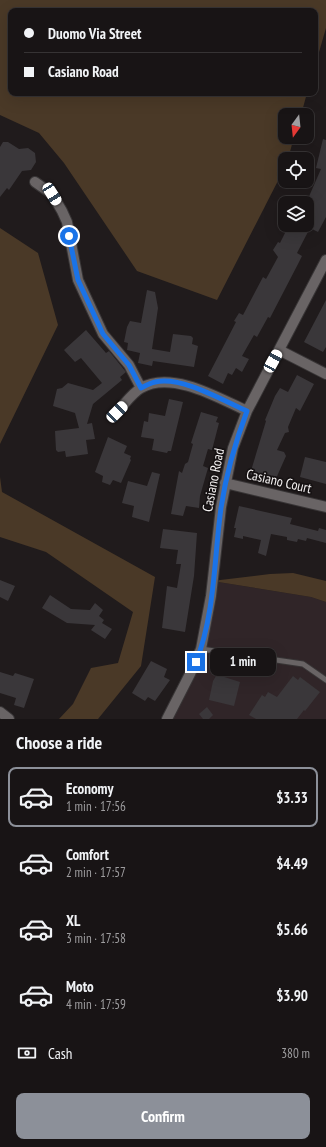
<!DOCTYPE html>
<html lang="en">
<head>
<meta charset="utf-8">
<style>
  body { margin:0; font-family:"PT Sans Narrow",sans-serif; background:#211d1e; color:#f1f3f6; height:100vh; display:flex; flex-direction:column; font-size:15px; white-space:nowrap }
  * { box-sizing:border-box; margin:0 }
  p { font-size:13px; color:#9f9ea0 }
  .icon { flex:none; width:22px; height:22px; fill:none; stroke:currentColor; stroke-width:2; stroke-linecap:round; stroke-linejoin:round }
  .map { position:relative; height:719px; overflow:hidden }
  .drawer { display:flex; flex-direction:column; background:#181415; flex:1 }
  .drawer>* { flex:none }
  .guide { position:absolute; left:8px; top:8px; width:310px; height:88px; border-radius:8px; box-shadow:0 4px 16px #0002,0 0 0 1px #363334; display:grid; align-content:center; height:88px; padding:0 16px; background:#181415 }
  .needle { width:26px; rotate:195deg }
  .controls { position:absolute; left:278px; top:108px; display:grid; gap:8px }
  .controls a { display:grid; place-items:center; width:36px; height:36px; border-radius:8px; background:#181415; box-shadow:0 4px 16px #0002,0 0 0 1px #363334; font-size:20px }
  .end { position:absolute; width:18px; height:18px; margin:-9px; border:5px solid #1a73e8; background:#fff; box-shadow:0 0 0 2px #fff }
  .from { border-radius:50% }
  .bubble { position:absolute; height:28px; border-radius:8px; background:#181415; box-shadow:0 4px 16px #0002,0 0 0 1px #363334; font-size:13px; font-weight:700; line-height:28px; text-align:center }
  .car { position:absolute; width:12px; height:24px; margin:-12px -6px; border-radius:5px; box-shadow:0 0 3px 1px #0007; background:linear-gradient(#fff 24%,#345 0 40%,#fff 0 76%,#345 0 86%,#fff 0) }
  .guide b { display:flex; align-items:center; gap:14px; height:38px; font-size:15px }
  .guide b+b { border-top:1px solid #363334 }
  .guide i { width:10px; height:10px; background:#f1f3f6 }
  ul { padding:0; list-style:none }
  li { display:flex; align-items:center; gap:12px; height:60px; margin:0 8px 6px; padding:0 8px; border:2px solid transparent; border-radius:8px }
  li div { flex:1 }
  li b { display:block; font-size:15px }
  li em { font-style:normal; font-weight:700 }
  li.selected { border-color:#8c9099 }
  li>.icon { width:36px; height:36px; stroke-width:1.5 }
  h2 { padding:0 16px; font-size:18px; line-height:48px }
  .pay { display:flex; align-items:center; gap:10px; height:44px; padding:0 16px; font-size:15px }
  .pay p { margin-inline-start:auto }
  .action { display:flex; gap:8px; margin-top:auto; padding:8px 16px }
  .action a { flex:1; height:46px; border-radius:8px; background:#8c9099; color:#fff; font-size:16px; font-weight:700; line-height:46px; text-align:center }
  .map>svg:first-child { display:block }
</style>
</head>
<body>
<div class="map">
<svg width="326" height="719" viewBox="0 0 326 719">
  <rect width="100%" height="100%" fill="#201b1c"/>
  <!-- built -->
  <path fill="#302528" d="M 212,581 L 311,597 L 326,602 L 326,719 L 167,719 L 190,674 Z"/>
  <!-- green -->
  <path fill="#4a3927" d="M 0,0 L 326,0 L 326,28 L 315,66 L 315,11 L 11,11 L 11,93 L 307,93 L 301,115 L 285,115 L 285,137 L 294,137 L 288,159 L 285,159 L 285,167 L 217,300 L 137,271 L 64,163 L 39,133 L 0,115 Z
    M 0,228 L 38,253 L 58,325 L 0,444 Z
    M 0,477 L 2,492 L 155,577 L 141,666 L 98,719 L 59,719 L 73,704 L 91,668 L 118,663 L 133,612 L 46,552 L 0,537 Z
    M 293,573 L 326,581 L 326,602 L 311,597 L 212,581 L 270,574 Z"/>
  <!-- building -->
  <path fill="#3a373a" d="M 323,139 L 326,140 L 326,217 L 318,232 L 310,228 L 297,253 L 302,256 L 298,264 L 270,318 L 268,317 L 257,337 L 254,335 L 242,356 L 249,359 L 242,372 L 236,368 L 232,375 L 228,373 L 223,384 L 208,376 L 236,322 L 234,321 L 239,313 L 243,315 L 263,277 L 266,279 L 278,257 L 273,250 L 278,242 L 280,243 L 289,225 L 307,225 L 307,201 L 321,169 L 316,168 Z
    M 3,142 L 8,142 L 19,149 L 28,148 L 35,153 L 36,162 L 31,170 L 22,171 L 9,190 L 7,188 L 0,197 L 0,147 Z
    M 147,290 L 155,292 L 158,308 L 152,349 L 170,352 L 173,334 L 191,336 L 193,338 L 192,344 L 198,346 L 194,367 L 153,361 L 152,366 L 138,363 L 140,353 L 127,350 L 128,343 L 124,342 L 127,327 L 130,321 L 141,323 Z
    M 326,300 L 326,347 L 323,352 L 304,342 Z
    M 86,330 L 106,353 L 109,351 L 126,372 L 120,377 L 122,380 L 93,404 L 87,424 L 92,423 L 95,439 L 86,440 L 88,454 L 66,457 L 65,451 L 58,452 L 56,450 L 55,431 L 79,428 L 75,413 L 53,406 L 57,389 L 62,388 L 68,383 L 93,390 L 102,383 L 81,358 L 75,362 L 64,350 Z
    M 297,375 L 314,384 L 300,411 L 296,408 L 288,427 L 289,432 L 285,433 L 277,450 L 284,452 L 286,456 L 274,483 L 250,474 L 266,421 L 265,420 L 275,396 L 280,388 L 288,392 Z
    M 169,399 L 183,402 L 171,451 L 168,451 L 167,453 L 152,450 L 154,439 L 141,437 L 144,421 L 148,422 L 149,413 L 165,416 Z
    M 201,412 L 218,417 L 216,422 L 219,423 L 212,450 L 208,449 L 203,466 L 208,468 L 200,496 L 199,508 L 186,506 L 183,516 L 171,514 L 179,471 L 182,473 L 185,464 L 188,462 L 193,444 L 191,443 Z
    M 108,437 L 127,446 L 124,453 L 131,456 L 130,459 L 131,460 L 121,483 L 113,480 L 110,485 L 102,482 L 103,476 L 95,472 Z
    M 305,457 L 326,462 L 326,484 L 300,477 Z
    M 152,472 L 160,474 L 149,522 L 132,517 L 134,506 L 122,503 L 128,481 L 147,486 Z
    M 239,506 L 292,518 L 290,524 L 318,531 L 319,528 L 326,530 L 326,543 L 307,538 L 306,541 L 298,539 L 297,542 L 287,540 L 287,537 L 271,534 L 266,556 L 258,553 L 261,540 L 243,536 L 243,539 L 234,537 L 236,528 L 234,528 Z
    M 163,529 L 197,533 L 194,576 L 185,632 L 162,628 L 167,586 L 177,588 L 181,564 L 176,564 L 178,550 L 160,548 Z
    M 0,580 L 15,586 L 8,601 L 0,597 Z
    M 50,595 L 71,609 L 90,610 L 95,603 L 103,610 L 99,616 L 104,620 L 102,623 L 112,629 L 105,639 L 91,630 L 95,625 L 67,623 L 42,608 Z
    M 151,661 L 167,669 L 164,677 L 170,680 L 155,701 L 148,697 L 145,701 L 132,693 Z
    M 0,672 L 13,676 L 15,673 L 34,679 L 24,708 L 14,705 L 16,698 L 0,693 Z
    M 218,675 L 240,682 L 234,706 L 209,700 L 213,681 L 216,676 Z
    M 293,676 L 298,680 L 300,677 L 320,692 L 305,711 L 304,710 L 297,719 L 256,719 L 249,715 L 262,695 L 265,697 L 268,692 L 277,697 Z
    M 207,707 L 213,715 L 209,719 L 203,719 L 199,714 Z"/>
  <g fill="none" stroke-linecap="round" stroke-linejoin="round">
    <!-- lane casing -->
    <g stroke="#383536" stroke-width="7">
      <path id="lane" d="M 201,649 L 303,664 L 326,680"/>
    </g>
    <!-- street casing -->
    <g stroke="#383536" stroke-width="12">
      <path id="street" d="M 35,182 L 52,194 L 62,211 L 67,222 L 78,280 L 103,334 L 129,365 L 141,388
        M 279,350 L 326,374
        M 117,412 C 124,405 132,393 141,388 C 171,370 219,398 247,411
        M 225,483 L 326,507
        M 0,712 L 9,719
        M 167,719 L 190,674 L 201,649 L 211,596 L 221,507 L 233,448 L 247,411 L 326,260"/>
    </g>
    <!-- lane -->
    <use href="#lane" stroke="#696465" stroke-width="5"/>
    <!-- street -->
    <use href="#street" stroke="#696465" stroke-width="10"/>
  </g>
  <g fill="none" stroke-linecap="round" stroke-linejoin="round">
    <!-- route -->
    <path stroke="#1a73e8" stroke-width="5" d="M 69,236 L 78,280 L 103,334 L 129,365 L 141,388 C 145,386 150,383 155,382 C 182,376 222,400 247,411 C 235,443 226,474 221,508 C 214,559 215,614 196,662"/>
  </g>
  <g text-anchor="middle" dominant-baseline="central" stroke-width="3.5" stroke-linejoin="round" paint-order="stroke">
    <!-- street labels -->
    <g font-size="14" fill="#f6f3f3" stroke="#161213">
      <text transform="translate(213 480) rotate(-79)">Casiano Road</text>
      <text transform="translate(279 481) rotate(13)">Casiano Court</text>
    </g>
  </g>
</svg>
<div class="controls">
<a><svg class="needle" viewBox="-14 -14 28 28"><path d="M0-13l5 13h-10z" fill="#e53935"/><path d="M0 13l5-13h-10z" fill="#9f9ea0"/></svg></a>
<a><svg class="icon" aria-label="locate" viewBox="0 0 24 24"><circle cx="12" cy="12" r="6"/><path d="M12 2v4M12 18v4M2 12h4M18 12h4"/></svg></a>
<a><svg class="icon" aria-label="layers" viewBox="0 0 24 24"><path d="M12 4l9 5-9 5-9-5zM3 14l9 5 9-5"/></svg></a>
</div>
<i class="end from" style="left:69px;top:236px"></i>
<i class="end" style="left:196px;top:662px"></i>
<div class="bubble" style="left:210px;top:648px;width:66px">1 min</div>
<i class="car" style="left:52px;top:194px;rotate:148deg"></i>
<i class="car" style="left:273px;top:361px;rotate:29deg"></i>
<i class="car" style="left:117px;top:412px;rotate:45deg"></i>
<div class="guide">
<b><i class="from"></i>Duomo Via Street</b>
<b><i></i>Casiano Road</b>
</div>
</div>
<section class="drawer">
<h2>Choose a ride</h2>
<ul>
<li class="selected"><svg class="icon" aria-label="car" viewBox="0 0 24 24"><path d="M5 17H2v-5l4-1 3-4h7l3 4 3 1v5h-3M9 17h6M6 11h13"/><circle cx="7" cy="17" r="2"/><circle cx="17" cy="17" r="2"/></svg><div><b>Economy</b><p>1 min · 17:56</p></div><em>$3.33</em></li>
<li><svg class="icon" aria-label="car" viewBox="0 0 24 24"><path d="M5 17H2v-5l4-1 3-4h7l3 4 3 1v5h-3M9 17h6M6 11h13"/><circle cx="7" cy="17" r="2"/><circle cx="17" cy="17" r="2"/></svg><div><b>Comfort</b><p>2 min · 17:57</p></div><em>$4.49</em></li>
<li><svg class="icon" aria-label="car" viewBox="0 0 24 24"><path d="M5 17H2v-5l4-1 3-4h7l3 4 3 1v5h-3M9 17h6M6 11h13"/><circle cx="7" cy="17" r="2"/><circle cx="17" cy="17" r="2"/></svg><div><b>XL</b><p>3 min · 17:58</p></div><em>$5.66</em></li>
<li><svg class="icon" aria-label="car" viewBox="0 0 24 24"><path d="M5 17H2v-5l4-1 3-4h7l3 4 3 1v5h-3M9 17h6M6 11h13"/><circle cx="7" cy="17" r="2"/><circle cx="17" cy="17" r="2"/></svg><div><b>Moto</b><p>4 min · 17:59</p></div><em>$3.90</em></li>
</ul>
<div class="pay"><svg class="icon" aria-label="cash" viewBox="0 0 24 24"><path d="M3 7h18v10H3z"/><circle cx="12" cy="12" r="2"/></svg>Cash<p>380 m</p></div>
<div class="action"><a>Confirm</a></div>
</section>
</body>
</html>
